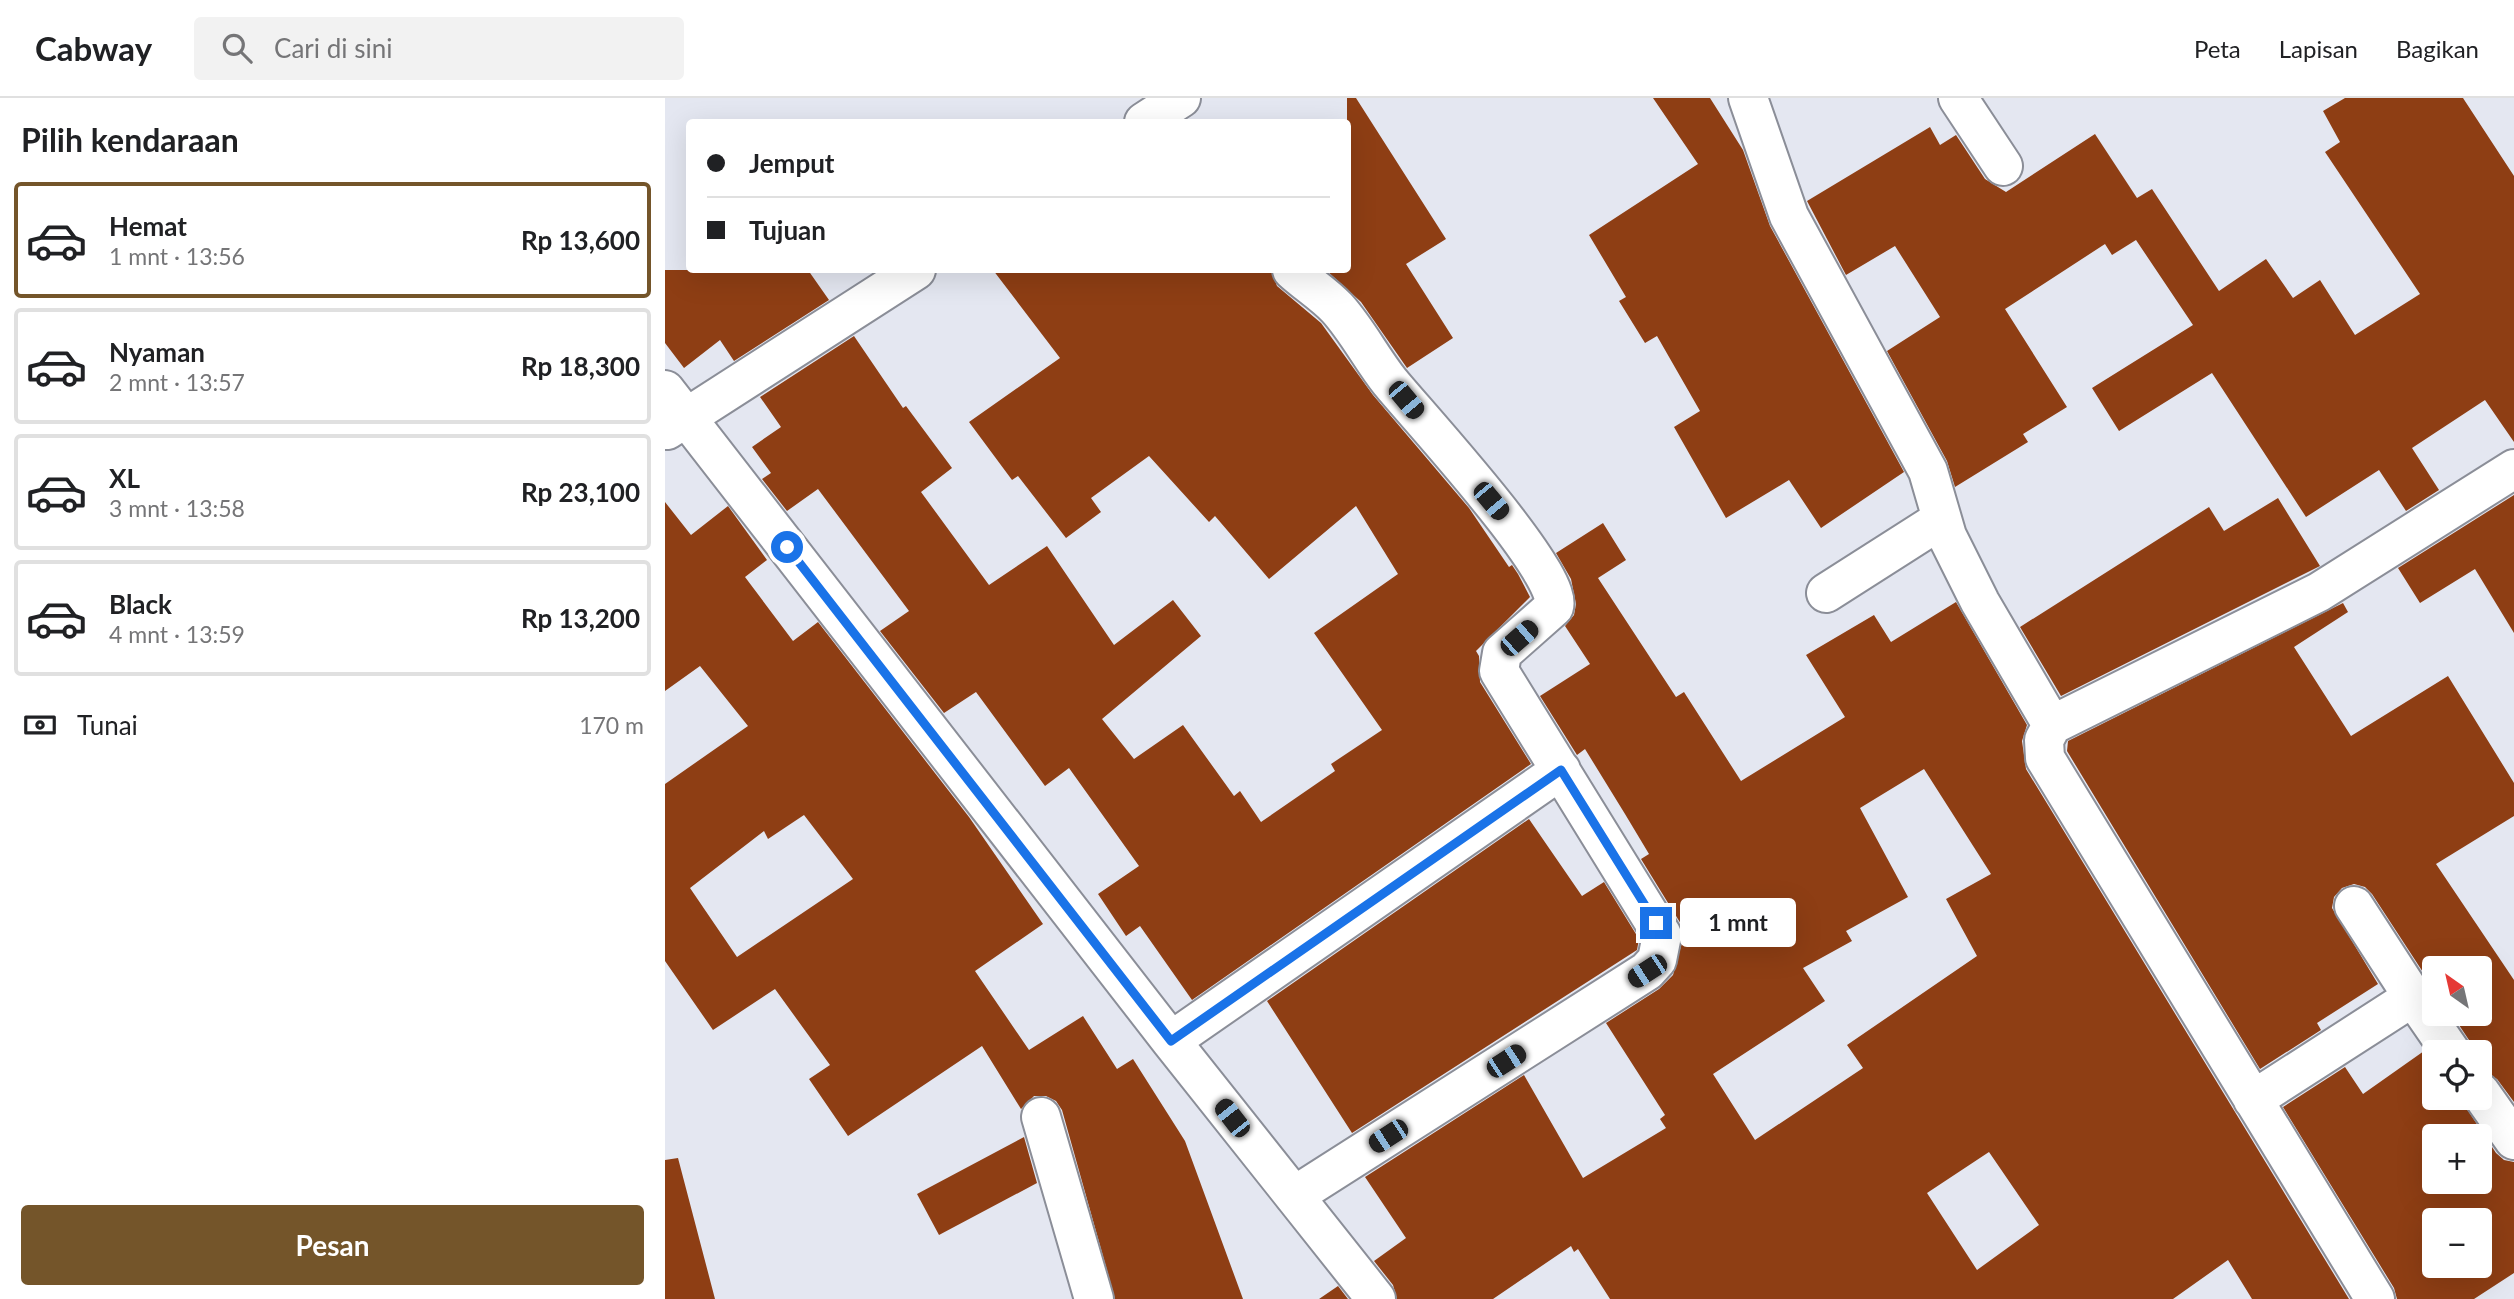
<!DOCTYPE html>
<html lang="id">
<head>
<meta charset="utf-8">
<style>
  body { margin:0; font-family:Lato,sans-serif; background:#f2f2f2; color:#202124; height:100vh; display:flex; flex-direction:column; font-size:26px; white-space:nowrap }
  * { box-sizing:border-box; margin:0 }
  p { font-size:23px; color:#757577 }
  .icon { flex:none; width:38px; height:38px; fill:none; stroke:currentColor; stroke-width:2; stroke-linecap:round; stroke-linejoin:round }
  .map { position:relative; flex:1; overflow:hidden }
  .sheet { display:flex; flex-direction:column; background:#fff; width:665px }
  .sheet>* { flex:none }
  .guide { position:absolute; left:21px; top:21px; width:665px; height:154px; border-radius:7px; box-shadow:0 7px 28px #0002; display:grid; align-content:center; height:154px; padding:0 21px; background:#fff }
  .needle { width:46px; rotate:326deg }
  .fabs { position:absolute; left:1757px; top:858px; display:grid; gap:14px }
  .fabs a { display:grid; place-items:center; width:70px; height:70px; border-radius:7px; background:#fff; box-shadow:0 7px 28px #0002; font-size:35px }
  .end { position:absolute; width:32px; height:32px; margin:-16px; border:9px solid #1a73e8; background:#fff; box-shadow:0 0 0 4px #fff }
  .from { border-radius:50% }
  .bubble { position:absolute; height:49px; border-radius:7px; background:#fff; box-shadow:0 7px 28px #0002; font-size:23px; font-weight:700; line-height:49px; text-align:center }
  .car { position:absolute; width:21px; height:42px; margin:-21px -10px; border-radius:9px; box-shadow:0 0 5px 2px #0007; background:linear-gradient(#222 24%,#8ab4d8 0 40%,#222 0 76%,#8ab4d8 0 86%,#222 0) }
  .guide b { display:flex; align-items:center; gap:24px; height:66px; font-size:26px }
  .guide b+b { border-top:2px solid #e0e0e0 }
  .guide i { width:18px; height:18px; background:#202124 }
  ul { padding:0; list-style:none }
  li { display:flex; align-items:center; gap:21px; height:116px; margin:0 14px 10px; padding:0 7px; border:4px solid #e0e0e0; border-radius:7px }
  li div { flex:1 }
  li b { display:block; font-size:26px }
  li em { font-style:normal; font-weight:700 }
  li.current { border-color:#74552a }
  li>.icon { width:63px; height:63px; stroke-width:1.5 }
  h2 { padding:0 21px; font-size:32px; line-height:84px }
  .pay { display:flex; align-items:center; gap:18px; height:77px; padding:0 21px; font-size:26px }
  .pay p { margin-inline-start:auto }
  .action { display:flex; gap:14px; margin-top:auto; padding:14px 21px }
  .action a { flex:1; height:80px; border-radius:7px; background:#74552a; color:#fff; font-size:28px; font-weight:700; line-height:80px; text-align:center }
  header { display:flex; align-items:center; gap:42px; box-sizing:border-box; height:98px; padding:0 35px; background:#fff; border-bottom:2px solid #e0e0e0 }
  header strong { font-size:33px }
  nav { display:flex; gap:38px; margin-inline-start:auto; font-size:24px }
  .search { width:490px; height:63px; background:#f2f2f2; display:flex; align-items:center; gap:18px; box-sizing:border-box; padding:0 24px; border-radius:7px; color:#757577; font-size:26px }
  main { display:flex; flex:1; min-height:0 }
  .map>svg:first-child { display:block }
</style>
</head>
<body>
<header>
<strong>Cabway</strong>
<div class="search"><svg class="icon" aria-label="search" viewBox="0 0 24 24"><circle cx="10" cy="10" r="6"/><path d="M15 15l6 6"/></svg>Cari di sini</div>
<nav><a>Peta</a><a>Lapisan</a><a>Bagikan</a></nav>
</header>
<main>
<section class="sheet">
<h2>Pilih kendaraan</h2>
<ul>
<li class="current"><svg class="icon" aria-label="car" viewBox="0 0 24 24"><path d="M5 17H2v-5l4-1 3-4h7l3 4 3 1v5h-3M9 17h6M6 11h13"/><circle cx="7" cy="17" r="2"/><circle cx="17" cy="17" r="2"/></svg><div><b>Hemat</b><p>1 mnt · 13:56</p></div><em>Rp 13,600</em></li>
<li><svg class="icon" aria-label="car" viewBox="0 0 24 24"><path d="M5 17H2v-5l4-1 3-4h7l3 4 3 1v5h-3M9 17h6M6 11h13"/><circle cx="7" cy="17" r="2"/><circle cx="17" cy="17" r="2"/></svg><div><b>Nyaman</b><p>2 mnt · 13:57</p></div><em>Rp 18,300</em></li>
<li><svg class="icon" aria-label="car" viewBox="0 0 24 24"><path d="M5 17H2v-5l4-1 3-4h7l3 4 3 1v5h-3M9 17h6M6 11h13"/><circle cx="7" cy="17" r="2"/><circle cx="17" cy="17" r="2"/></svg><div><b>XL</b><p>3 mnt · 13:58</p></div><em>Rp 23,100</em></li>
<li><svg class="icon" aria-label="car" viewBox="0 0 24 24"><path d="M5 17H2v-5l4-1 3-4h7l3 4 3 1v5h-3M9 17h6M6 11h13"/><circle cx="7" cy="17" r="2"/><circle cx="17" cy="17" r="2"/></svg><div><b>Black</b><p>4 mnt · 13:59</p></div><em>Rp 13,200</em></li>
</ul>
<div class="pay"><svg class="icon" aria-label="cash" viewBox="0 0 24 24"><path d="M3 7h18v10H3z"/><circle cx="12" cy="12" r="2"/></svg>Tunai<p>170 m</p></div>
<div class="action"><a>Pesan</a></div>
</section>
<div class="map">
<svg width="1849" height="1201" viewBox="0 0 1849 1201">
  <rect width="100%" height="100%" fill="#e4e7f1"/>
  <!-- building -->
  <path fill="#8e3e14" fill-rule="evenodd" d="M 682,0 L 691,0 L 781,141 L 741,166 L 788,240 L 742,270 L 696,204 L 661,172 L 682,172 Z
    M 988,0 L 1045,0 L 1078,52 L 1105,128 L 1239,374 L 1156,430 L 1124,382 L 1061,420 L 1009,329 L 1035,313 L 992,238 L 980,245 L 954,203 L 961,199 L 924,137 L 1033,66 Z
    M 1680,0 L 1798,0 L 1849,78 L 1849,344 L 1820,302 L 1747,350 L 1774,392 L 1741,413 L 1714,372 L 1641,419 L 1547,275 L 1454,333 L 1427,290 L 1528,227 L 1471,142 L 1447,157 L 1440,146 L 1340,211 L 1402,309 L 1358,336 L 1363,344 L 1290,389 L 1282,363 L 1222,253 L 1275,219 L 1230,148 L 1181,177 L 1142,103 L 1265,29 L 1275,47 L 1291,37 L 1320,81 L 1341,94 L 1430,36 L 1472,100 L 1487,91 L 1554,193 L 1601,161 L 1628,200 L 1655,182 L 1690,237 L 1755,196 L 1660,54 L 1675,44 L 1658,13 Z
    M 0,172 L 143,172 L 164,202 L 69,263 L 55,242 L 19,270 L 0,245 Z
    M 328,172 L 606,172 L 612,188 L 656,225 L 708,297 L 804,410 L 844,469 L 847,467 L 853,476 L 865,499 L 811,553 L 814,558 L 815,584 L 866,666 L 527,902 L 475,828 L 461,838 L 433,796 L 474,768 L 404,670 L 380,688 L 311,594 L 279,615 L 215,533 L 244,513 L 153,391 L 122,413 L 97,381 L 106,375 L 87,349 L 116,329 L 95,299 L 189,238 L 238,310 L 241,308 L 287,370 L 256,394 L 324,487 L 382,448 L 449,547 L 508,502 L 536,538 L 437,621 L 469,661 L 518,627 L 569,698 L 575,693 L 596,724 L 670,673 L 666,666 L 717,632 L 649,535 L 733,476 L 691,408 L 604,481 L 550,418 L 544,424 L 484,358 L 426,400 L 436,414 L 401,440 L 353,378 L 347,382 L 304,324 L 395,260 Z
    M 1849,397 L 1849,535 L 1810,471 L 1755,505 L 1733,470 Z
    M 1613,400 L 1655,468 L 1396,598 L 1355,529 L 1544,409 L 1559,433 Z
    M 0,404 L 26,437 L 63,408 L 102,462 L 80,479 L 128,543 L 153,524 L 304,719 L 378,826 L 310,873 L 364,952 L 418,918 L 452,971 L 468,961 L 520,1043 L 578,1201 L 450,1201 L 397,1012 L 391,1003 L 381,998 L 369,998 L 356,1011 L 317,948 L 183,1038 L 144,981 L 165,967 L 110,891 L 48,932 L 0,863 L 0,686 L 83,628 L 35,568 L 0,593 ZM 139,717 L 188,781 L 72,859 L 25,790 L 99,733 L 103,741 Z
    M 938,425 L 961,462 L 933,480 L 1011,599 L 1019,594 L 1076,683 L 1180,619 L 1141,557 L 1209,517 L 1226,544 L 1291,504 L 1362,627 L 1357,643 L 1361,671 L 1684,1201 L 1587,1201 L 1563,1162 L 1508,1201 L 945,1201 L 913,1151 L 909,1154 L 906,1148 L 828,1201 L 732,1201 L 728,1187 L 709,1163 L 741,1140 L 700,1079 L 859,977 L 918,1080 L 1001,1030 L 995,1021 L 1000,1017 L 941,925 L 994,891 L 1008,877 L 1018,841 L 1016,826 L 976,761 L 984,756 L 960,716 L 920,651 L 912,657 L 875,598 L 925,566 L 900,528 L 909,517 L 911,506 L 906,481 L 891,455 ZM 1259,671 L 1326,776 L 1281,801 L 1312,858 L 1182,947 L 1198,970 L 1090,1042 L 1048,976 L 1160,903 L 1138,870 L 1187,843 L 1181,833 L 1243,799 L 1195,710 ZM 1324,1054 L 1374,1127 L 1312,1172 L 1262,1095 Z
    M 1678,505 L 1683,514 L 1629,549 L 1686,638 L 1783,578 L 1849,685 L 1849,718 L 1771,766 L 1849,882 L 1849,1004 L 1832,981 L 1815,972 L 1815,954 L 1808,954 L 1804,942 L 1786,915 L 1815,915 L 1815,870 L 1769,870 L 1769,891 L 1707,796 L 1700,789 L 1689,786 L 1677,790 L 1669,799 L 1667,810 L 1713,886 L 1652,925 L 1656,932 L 1595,971 L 1402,653 L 1403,643 Z
    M 864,721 L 917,798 L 939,784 L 974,841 L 972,852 L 687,1035 L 602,903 Z
    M 1759,953 L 1769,968 L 1769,999 L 1794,999 L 1831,1055 L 1839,1062 L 1849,1064 L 1849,1175 L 1809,1201 L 1732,1201 L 1729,1190 L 1618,1009 L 1680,969 L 1698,996 ZM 1769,1038 L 1815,1038 L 1815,1083 L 1769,1083 ZM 1769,1122 L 1815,1122 L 1815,1167 L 1769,1167 Z
    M 359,1039 L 372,1085 L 274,1137 L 252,1096 Z
    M 13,1060 L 50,1201 L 0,1201 L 0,1062 Z
    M 673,1188 L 683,1201 L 654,1201 Z"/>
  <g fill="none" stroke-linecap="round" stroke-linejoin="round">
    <!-- street casing -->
    <g stroke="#8b8e98" stroke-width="42">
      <path id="street" d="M 1083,0 L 1124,118 L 1263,373 L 1282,438 L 1315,504 L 1387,627 L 1654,494 L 1849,371
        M 1293,0 L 1338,68
        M 479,24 L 516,0
        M 627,172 C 641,185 659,196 672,210 C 692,232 706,260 725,284 C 751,316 900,477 889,509 L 837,555 L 834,573 L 997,837 L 992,862 L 982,873 L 629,1098
        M 0,292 L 506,943 L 711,1201
        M 2,332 L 251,172
        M 1161,495 L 1277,421
        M 1387,627 L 1379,642 L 1380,660 L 1710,1201
        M 1748,899 L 1786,954
        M 506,943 L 896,672
        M 1815,994 L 1849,1042
        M 1588,1002 L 1748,899 L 1689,808
        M 376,1019 L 429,1201"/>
    </g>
    <!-- street -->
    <use href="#street" stroke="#fff" stroke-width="38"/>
  </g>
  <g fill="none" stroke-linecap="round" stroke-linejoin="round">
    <!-- route -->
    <path stroke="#1a73e8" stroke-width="9" d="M 122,449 L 506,943 L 896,672 L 991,825"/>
  </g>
</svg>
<div class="fabs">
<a><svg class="needle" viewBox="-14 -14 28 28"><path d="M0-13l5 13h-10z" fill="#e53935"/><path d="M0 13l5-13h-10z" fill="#757577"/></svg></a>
<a><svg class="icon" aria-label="locate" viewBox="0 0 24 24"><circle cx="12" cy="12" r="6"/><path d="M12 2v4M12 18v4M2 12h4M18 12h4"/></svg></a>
<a>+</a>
<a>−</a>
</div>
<i class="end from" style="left:122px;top:449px"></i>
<i class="end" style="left:991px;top:825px"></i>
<div class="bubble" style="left:1015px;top:800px;width:116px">1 mnt</div>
<i class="car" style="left:741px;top:302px;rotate:140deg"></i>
<i class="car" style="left:826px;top:403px;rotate:140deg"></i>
<i class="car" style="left:854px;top:540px;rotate:49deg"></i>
<i class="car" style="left:982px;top:873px;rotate:237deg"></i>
<i class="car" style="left:841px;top:963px;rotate:57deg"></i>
<i class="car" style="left:567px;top:1020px;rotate:322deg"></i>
<i class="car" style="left:723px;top:1038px;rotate:237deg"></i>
<div class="guide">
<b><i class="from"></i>Jemput</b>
<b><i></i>Tujuan</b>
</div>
</div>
</main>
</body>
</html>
